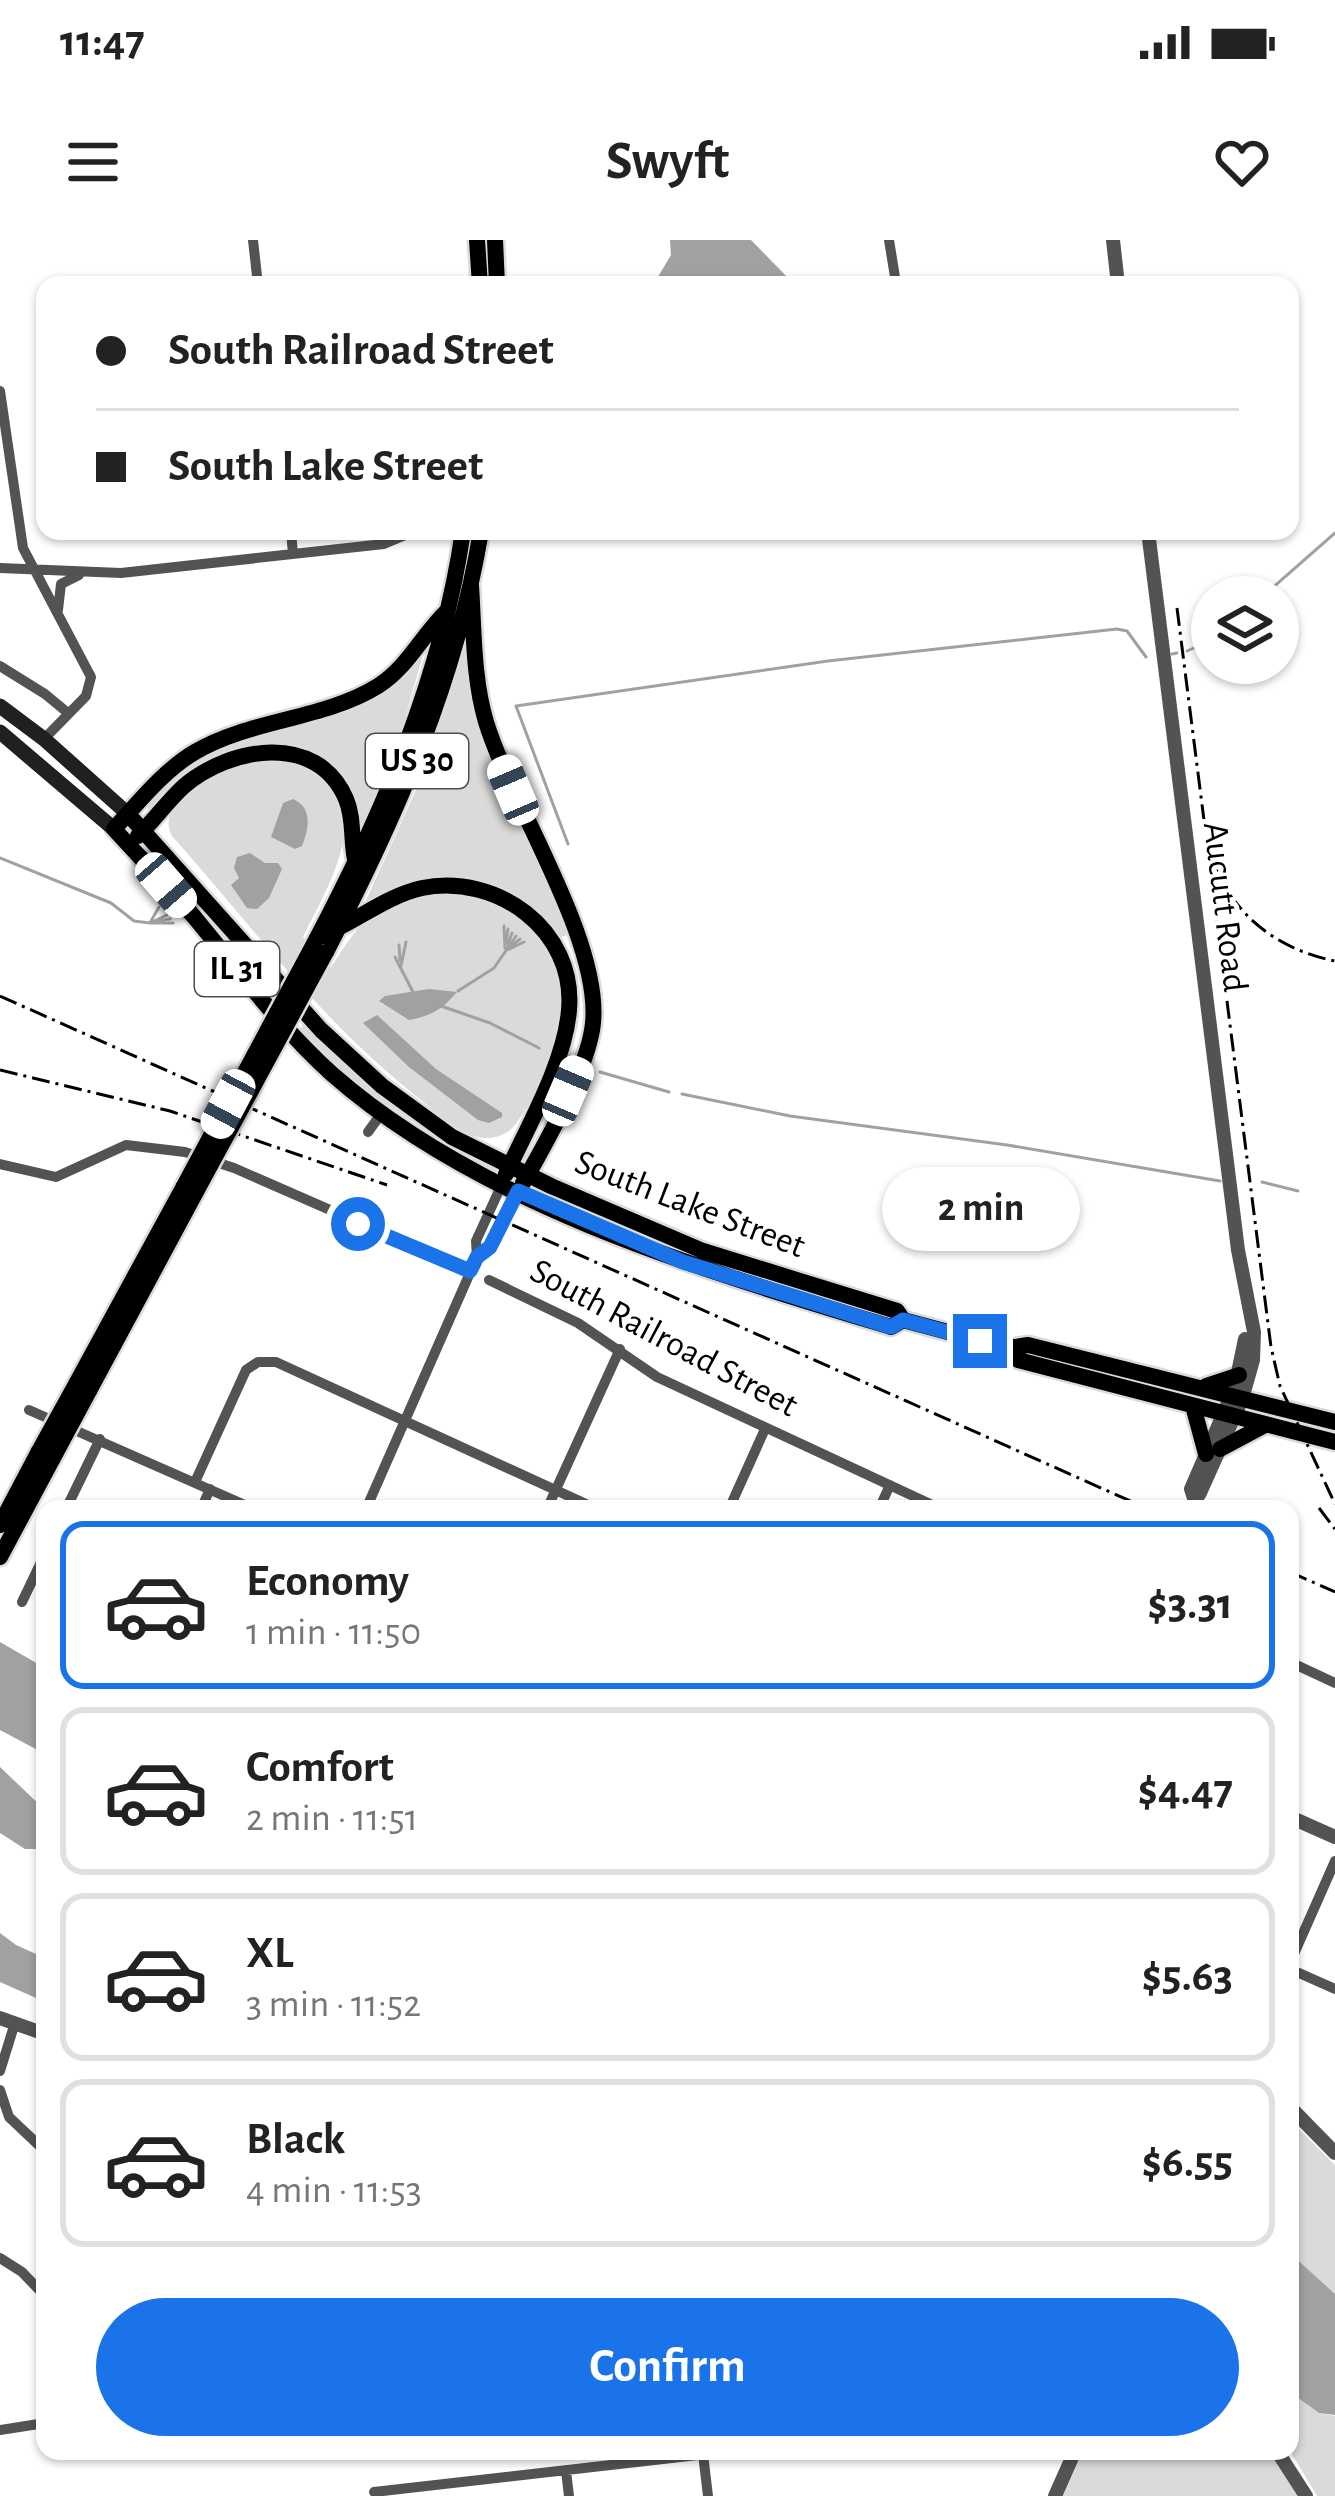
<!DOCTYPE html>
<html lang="en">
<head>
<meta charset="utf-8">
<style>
  body { margin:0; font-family:"Alegreya Sans",sans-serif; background:#f6f6f6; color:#222; height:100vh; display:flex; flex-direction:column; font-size:45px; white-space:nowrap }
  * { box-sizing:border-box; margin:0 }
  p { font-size:39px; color:#767676 }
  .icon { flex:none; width:66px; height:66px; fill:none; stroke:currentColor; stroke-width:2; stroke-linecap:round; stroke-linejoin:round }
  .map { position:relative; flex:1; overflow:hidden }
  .panel { position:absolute; left:36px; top:1260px; width:1263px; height:960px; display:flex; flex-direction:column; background:#fff; border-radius:24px; box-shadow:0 3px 9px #0004 }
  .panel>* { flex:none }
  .banner { position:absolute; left:36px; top:36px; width:1263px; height:264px; border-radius:24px; box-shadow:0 3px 9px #0004; display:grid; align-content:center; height:264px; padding:0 60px; background:#fff }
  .buttons { position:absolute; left:1191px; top:336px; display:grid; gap:24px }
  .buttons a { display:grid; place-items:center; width:108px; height:108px; border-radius:50%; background:#fff; box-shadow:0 3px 9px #0004; font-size:60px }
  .end { position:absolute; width:54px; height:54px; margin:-27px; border:15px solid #1a73e8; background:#fff; box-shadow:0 0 0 6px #fff }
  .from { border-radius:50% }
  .bubble { position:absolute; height:84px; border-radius:42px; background:#fff; box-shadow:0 3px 9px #0004; font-size:39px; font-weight:600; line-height:84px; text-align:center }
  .car { position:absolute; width:36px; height:72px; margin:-36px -18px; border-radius:15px; box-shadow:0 0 9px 3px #0007; background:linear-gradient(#fff 24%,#345 0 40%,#fff 0 76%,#345 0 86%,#fff 0) }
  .banner b { display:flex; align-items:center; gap:42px; height:114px; font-size:45px }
  .banner b+b { border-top:3px solid #e0e0e0 }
  .banner i { width:30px; height:30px; background:#222 }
  ul { padding:21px 0 0; list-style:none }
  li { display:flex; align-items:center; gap:36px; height:168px; margin:0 24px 18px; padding:0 36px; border:6px solid #e0e0e0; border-radius:24px }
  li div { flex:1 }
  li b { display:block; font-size:45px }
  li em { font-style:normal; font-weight:600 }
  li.selected { border-color:#1a73e8 }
  li>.icon { width:108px; height:108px; stroke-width:1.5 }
  .primary-button { display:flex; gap:24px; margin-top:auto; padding:24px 60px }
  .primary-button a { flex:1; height:138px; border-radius:72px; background:#1a73e8; color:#fff; font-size:48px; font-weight:600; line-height:138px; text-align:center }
  .status { display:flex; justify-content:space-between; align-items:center; height:84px; padding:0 60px; background:#fff; direction:ltr }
  .status svg { height:33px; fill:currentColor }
  header { display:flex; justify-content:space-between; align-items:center; height:156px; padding:0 60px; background:#fff; font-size:54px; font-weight:600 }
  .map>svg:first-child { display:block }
</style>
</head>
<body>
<div class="status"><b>11:47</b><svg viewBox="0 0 49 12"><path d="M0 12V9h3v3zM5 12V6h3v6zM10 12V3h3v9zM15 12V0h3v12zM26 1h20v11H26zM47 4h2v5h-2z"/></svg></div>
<header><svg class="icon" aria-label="menu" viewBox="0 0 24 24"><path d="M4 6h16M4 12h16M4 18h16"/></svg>Swyft<svg class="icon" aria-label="heart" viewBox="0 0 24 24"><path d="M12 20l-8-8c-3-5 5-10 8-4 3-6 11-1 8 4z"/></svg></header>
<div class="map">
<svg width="1335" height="2256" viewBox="0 0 1335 2256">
  <rect width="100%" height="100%" fill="#fff"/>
  <!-- green -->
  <path fill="#dadada" d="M 468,397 L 520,580 L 570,694 L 561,697 L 530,668 L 471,642 L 362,669 L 420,541 Z
    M 424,412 L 397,505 L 358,596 L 338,537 L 255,508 L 151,571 L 145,566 L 176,534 L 213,510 L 324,474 Z
    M 280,518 C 384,552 339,626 303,697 L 330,728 C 340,715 349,697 362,685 C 412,642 490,643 535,691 C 549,705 559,728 561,748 C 565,778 533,872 509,891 C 499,898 486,900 474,896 C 453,890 432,869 415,855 C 316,776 255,689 172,596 C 155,565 207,535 233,525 C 247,520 265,520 280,518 Z
    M 149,604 L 273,748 L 269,758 L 143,609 Z
    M 305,782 L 445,902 L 353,843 L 298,792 Z
    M 1290,1880 L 1335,1925 L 1335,2054 L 1290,2013 Z
    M 1290,2152 L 1319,2173 L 1335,2176 L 1335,2256 L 1317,2256 L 1290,2211 Z
    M 1083,2211 L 1274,2211 L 1302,2256 L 1063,2256 Z"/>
  <!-- water -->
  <path fill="#a1a1a1" d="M 670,0 L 751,0 L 795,45 L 653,45 L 671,15 Z
    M 293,559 C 313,568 309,588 302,606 L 295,609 L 271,597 L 283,563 Z
    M 250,613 L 265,623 L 278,623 L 282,629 L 269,658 L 257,669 L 247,668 L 231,645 L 239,638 L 234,628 L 237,617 Z
    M 429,749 L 457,752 C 443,769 431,776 409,780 L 379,761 L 385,756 Z
    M 377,775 L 436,829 L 502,873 L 502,877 L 489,883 L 478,880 L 409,827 L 363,783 Z
    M 0,1402 L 45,1428 L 45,1514 L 0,1490 Z
    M 0,1527 L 45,1570 L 45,1609 L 25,1609 L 0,1593 Z
    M 0,1693 L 16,1705 L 45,1718 L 45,1762 L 0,1742 Z
    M 1290,2013 L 1335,2054 L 1335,2175 L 1319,2173 L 1290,2152 Z"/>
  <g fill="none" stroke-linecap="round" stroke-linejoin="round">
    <!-- stream -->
    <path stroke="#a1a1a1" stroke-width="3" d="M 1262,357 L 1335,293
      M 1187,411 L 1212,400
      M 1172,414 L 1177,413
      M 568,604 L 516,466 L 828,421 L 1117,389 L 1127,391 L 1146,417
      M 0,618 L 111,663 L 134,681 L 150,683 L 167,675
      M 151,681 L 159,667
      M 157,681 L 170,679
      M 151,683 L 173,683
      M 504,686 L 505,708
      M 506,703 L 508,689
      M 508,704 L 512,693
      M 399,705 L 400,720
      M 511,706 L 520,699
      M 507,710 L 524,702
      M 395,717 L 413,752
      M 401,726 L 406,702
      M 458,751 L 494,728 L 516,696
      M 441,766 L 490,783 L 539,808
      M 600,832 L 669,852
      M 682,854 L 790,876 L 1007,905 L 1220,941
      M 1262,942 L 1298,951"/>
    <!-- primary casing -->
    <g stroke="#dbdbdb" stroke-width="21">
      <path id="primary" d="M 477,0 L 480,45
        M 495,0 L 497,45
        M 471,345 C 474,390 473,438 486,482 C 512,566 601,699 593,783 C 589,826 545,905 523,943
        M 447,371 C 422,395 408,427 378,446 C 323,480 251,479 195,512 C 163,531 138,563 114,589 C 143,621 173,651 200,684 C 242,735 282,789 332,834 C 482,966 703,1030 891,1087 L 903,1080
        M 128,574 L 321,790 L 382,846 L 452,897 L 551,946 L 703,1011 L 897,1071 L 903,1080 L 1008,1108 L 1028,1105 L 1335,1182
        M 138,596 C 154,580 167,562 183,547 C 229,507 317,491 346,559 C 355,580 350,602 356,624
        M 338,688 C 366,674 391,655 422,648 C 497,633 576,690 569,770 C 565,822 528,886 506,934
        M 316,700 C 384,571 442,436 463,291
        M 326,712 C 396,577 456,442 481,291
        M 1008,1108 L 1018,1120 L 1335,1202
        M 76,1144 L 184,946
        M 1206,1146 L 1239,1135
        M 89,1151 L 197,950
        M 1193,1166 L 1206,1214
        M 1220,1209 L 1265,1185
        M 0,1285 L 39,1211
        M 0,1317 L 53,1218"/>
    </g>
    <!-- minor -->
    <path stroke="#535353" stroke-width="10" d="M 253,0 L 258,45
      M 889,0 L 895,37
      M 0,151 L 23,308 L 91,437 L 86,456 L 44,499
      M 291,291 L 293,314
      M 0,328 L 121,333 L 384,304 L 415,291
      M 58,370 L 61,344 L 79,335
      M 0,426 L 45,454 L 68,473
      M 368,892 L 381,874
      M 0,924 L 56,937 L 126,905 L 185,912 L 234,928 L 470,1031
      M 477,1017 L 489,1008 L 518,951
      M 489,1040 L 578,1083 L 657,1137 L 941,1269
      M 29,1170 L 254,1269
      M 195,1242 L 246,1130 L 258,1122 L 276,1122 L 597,1269
      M 66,1269 L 100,1199
      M 201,1269 L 210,1249
      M 366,1269 L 477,1017 L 476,1001 L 502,944
      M 547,1269 L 620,1109
      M 729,1269 L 765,1189
      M 879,1269 L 890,1245
      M 22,1362 L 45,1314
      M 1290,1422 L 1335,1443
      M 1290,1723 L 1335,1621
      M 1290,1729 L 1335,1749
      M 0,1831 L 14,1786
      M 0,1850 L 9,1877 L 45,1911
      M 0,2018 L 22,2032 L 45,2056
      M 0,2190 L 45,2183
      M 703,2214 L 708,2256
      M 566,2231 L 569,2256
      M 374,2252 L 733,2211"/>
    <!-- tertiary -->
    <path stroke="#535353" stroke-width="14" d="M 1113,0 L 1118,45
      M 1148,291 L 1238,1010 L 1254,1092 L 1253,1120 L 1242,1159 L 1200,1253 L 1189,1269
      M 1194,1258 L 1191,1249 L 1235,1147 L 1245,1099
      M 1290,1577 L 1335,1597
      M 0,1778 L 45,1794
      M 1290,1867 L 1335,1913
      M 1277,2211 L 1306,2256
      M 1055,2256 L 1075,2211"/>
    <!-- secondary -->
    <path stroke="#202020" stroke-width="15" d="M 0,466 L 44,499 L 128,574
      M 0,492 L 114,589"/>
    <!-- primary -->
    <use href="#primary" stroke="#000" stroke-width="16"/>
    <!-- rail -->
    <path stroke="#000" stroke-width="3" stroke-dasharray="18 6 3 6" stroke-linecap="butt" d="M 1177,368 L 1271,1107 L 1280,1146 L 1335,1264
      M 1215,626 C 1236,678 1280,710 1335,721
      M 0,756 L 1148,1269
      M 0,830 L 170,871 L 387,945
      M 1319,1268 L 1335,1289
      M 1290,1332 L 1335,1352"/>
    <!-- primary-bridge casing -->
    <g stroke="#dbdbdb" stroke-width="21" stroke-linecap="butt">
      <path id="primary-bridge" d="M 184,946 L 316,700
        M 197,950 L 326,712
        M 39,1211 L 76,1144
        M 53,1218 L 89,1151"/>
    </g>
    <!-- primary-bridge -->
    <use href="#primary-bridge" stroke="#000" stroke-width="16"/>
  </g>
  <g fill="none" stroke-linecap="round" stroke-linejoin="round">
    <!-- route -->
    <path stroke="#1a73e8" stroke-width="15" d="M 358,984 L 470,1031 L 477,1017 L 490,1007 L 518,951 L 683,1022 L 891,1087 L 903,1080 L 980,1101"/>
  </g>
  <g text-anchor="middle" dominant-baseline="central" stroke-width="10" stroke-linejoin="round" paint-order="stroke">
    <!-- shield labels -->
    <g fill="#fff" stroke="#4c4c4c" stroke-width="3">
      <rect x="366" y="494" width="102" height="54" rx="9"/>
      <rect x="195" y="702" width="84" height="54" rx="9"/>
    </g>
    <g font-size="33" font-weight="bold" fill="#000">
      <text x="417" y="521">US 30</text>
      <text x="237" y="729">IL 31</text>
    </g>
    <!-- street labels -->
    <g font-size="36" fill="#000" stroke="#fff">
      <text transform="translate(1225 667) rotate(83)">Aucutt Road</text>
      <text transform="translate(690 964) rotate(21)">South Lake Street</text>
      <text transform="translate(664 1098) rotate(28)">South Railroad Street</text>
    </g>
  </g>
</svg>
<div class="buttons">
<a><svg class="icon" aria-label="layers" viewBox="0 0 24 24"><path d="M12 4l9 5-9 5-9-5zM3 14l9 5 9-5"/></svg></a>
</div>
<i class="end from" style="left:358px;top:984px"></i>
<i class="end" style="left:980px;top:1101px"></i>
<div class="bubble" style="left:882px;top:927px;width:198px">2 min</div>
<i class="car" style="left:513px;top:550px;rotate:337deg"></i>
<i class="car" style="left:166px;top:645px;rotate:139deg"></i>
<i class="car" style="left:568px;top:851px;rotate:23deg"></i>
<i class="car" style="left:228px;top:864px;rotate:208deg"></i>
<div class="banner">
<b><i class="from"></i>South Railroad Street</b>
<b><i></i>South Lake Street</b>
</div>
<section class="panel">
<ul>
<li class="selected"><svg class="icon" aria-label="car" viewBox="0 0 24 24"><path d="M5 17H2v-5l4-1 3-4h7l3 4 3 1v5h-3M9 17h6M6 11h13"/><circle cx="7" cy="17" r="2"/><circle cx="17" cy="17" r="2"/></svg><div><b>Economy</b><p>1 min · 11:50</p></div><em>$3.31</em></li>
<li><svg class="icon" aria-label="car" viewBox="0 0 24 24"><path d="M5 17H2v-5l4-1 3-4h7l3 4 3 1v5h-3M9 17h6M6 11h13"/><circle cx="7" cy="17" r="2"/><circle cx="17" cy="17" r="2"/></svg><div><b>Comfort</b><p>2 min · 11:51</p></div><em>$4.47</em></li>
<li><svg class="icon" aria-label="car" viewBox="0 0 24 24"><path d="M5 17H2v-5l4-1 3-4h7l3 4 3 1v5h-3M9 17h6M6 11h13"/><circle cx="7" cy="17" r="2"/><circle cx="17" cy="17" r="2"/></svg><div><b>XL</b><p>3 min · 11:52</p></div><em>$5.63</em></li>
<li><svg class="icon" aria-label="car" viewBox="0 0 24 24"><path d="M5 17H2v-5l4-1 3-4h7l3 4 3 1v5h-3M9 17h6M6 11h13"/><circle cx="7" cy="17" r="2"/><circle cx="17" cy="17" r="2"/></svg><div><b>Black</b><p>4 min · 11:53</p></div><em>$6.55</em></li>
</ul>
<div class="primary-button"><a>Confirm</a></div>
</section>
</div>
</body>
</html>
